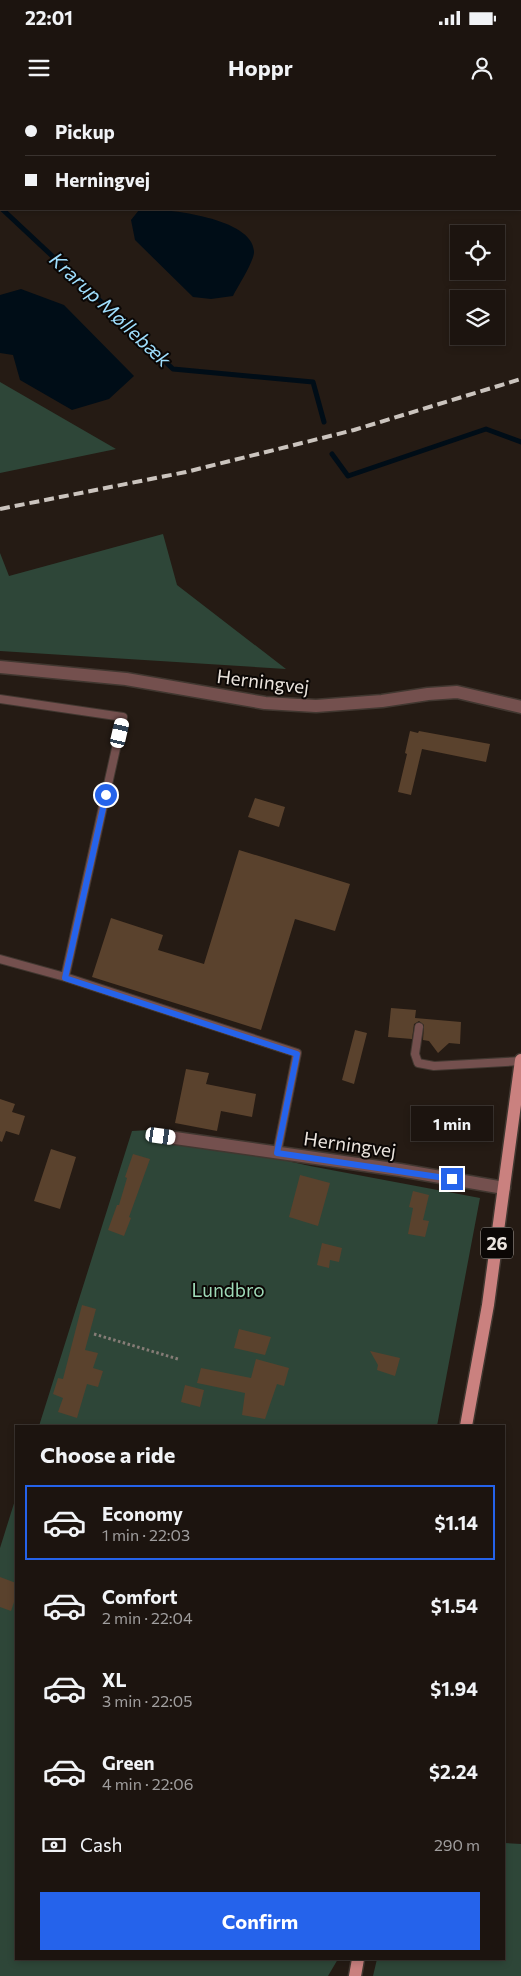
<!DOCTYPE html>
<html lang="en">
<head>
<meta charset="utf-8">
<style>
  body { margin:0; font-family:Commissioner,sans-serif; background:#251d18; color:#f1f3f6; height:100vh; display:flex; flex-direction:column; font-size:19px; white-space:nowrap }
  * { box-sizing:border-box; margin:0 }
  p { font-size:16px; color:#a09e9e }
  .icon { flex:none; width:28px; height:28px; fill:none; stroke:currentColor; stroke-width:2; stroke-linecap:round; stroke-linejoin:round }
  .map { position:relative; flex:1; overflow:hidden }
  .drawer { position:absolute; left:15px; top:1325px; width:490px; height:535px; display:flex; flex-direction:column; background:#1c140f; border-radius:0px; box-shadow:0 2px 8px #0003,0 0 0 1px #3a332f }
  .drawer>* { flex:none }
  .banner { position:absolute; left:0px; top:0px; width:521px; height:110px; box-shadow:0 2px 8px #0003,0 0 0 1px #3a332f; display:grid; align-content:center; height:110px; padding:0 25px; background:#1c140f }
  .buttons { position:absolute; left:450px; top:125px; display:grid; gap:10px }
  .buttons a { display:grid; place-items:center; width:55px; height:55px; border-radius:0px; background:#1c140f; box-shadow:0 2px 8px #0003,0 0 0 1px #3a332f; font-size:25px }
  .end { position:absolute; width:22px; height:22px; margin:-11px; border:6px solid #2563eb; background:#fff; box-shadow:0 0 0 2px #fff }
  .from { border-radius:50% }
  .bubble { position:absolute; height:35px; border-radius:0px; background:#1c140f; box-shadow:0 2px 8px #0003,0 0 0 1px #3a332f; font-size:16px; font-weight:700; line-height:35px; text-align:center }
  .car { position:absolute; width:15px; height:30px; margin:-15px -8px; border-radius:6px; box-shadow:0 0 4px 1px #0007; background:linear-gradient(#fff 24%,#345 0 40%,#fff 0 76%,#345 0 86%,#fff 0) }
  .banner b { display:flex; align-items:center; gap:18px; height:48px; font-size:19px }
  .banner b+b { border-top:1px solid #3a332f }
  .banner i { width:12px; height:12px; background:#f1f3f6 }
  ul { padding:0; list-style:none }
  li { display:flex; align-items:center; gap:15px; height:75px; margin:0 10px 8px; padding:0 15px; border:2px solid transparent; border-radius:0px }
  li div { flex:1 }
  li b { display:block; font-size:19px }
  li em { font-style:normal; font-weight:700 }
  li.selected { border-color:#2563eb }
  li>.icon { width:45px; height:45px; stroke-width:1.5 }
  h2 { padding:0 25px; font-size:22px; line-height:60px }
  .pay { display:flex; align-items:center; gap:12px; height:55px; padding:0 25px; font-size:19px }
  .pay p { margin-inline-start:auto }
  .primary-button { display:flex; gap:10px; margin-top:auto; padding:10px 25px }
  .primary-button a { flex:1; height:58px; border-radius:0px; background:#2563eb; color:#fff; font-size:20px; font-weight:700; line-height:58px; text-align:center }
  .status { display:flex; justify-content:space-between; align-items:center; height:35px; padding:0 25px; background:#1c140f; direction:ltr }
  .status svg { height:14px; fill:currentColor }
  header { display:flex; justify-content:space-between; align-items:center; height:65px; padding:0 25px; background:#1c140f; font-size:22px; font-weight:700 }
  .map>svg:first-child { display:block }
</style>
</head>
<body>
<div class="status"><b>22:01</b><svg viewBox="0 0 49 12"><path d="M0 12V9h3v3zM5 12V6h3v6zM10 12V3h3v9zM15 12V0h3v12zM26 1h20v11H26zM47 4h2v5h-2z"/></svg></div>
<header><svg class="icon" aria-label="menu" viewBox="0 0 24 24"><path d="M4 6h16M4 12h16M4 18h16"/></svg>Hoppr<svg class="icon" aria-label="person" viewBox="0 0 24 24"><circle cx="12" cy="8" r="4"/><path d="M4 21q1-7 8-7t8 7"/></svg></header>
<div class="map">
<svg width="521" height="1876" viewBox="0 0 521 1876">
  <rect width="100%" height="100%" fill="#251b14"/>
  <!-- green -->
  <path fill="#2e4638" d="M 0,282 L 116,349 L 0,373 Z
    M 163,434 L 177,485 L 286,569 L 0,551 L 0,453 L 9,476 Z
    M 149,1030 L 310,1066 L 480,1098 L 437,1326 L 39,1326 L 132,1031 Z
    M 16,1397 L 16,1859 L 338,1859 L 328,1876 L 0,1876 L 0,1448 Z
    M 504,1743 L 521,1744 L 521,1876 L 373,1876 L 377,1859 L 504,1859 Z"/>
  <!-- water -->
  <path fill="#000d17" d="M 143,109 C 169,109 252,118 254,151 C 255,160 238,186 233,196 L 211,199 L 193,197 L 135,140 L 131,120 L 139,110 Z
    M 21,189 L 64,205 L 134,276 L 109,299 L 72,310 L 20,280 L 13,255 L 0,253 L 0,195 Z"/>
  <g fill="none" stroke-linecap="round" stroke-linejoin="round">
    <!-- stream -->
    <path stroke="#000d17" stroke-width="5" d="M 2,109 L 173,269 L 313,282 L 324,322
      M 332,354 L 348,376 L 486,329 L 521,342"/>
  </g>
  <!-- building -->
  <path fill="#5a422d" d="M 410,631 L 418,633 L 419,631 L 490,644 L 486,662 L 422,649 L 411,695 L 398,692 L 407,654 L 405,653 Z
    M 255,698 L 285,707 L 279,727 L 248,717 Z
    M 239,750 L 350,784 L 335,831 L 295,819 L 261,930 L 92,877 L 111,818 L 163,835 L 158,850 L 204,864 Z
    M 391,908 L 416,910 L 415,918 L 461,922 L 460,944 L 449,943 L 438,953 L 429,941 L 423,940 L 424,925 L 419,921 L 414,924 L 412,939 L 388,937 Z
    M 355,930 L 367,933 L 354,984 L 342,980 Z
    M 186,969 L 209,973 L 206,984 L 256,994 L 252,1017 L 221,1011 L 217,1031 L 175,1023 Z
    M 0,999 L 15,1004 L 12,1012 L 25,1016 L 19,1035 L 6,1031 L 2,1042 L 0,1041 Z
    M 51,1049 L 76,1057 L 60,1109 L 34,1101 Z
    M 133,1054 L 150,1059 L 129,1117 L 131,1118 L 124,1136 L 108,1130 L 117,1105 L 119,1105 L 127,1078 L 125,1077 Z
    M 300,1075 L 330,1083 L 318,1126 L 289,1117 Z
    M 413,1091 L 429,1095 L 423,1120 L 429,1121 L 425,1137 L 408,1134 L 413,1108 L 409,1107 Z
    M 322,1143 L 342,1148 L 339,1162 L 330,1160 L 329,1168 L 317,1165 Z
    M 82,1205 L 96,1209 L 85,1250 L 98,1253 L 93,1268 L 103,1271 L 98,1287 L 87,1284 L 77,1318 L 58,1312 L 63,1298 L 53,1294 L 58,1278 L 63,1279 Z
    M 239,1229 L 271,1237 L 265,1255 L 234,1248 Z
    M 370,1251 L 400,1258 L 395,1276 L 377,1270 L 378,1265 Z
    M 256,1259 L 289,1268 L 284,1286 L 277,1284 L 265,1319 L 242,1315 L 245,1293 L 197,1283 L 201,1268 L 251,1278 Z
    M 185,1285 L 204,1290 L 200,1307 L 181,1302 Z
    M 0,1477 L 16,1483 L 16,1496 L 11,1511 L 0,1507 Z"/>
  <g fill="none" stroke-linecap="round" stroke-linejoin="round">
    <!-- lane casing -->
    <g stroke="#413730" stroke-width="10">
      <path id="lane" d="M 0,599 L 123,617 L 65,877
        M 0,859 L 65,877 L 297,953 L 277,1053
        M 419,927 L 415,954 L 418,963 L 434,966 L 521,961"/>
    </g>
    <!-- street casing -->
    <g stroke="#413730" stroke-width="15">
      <path id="street" d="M 0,567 L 126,579 L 265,603 L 316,606 L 382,601 L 428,594 L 457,592 L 521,607
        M 161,1036 L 400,1070 L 504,1088"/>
    </g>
    <!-- primary casing -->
    <g stroke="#413730" stroke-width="15">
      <path id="primary" d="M 466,1326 L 488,1205 L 521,960
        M 355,1876 L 358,1859"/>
    </g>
    <!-- path -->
    <path stroke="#857c76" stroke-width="3" stroke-dasharray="2.5 2.5" stroke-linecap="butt" d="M 94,1234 L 178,1259"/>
    <!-- lane -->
    <use href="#lane" stroke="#74504e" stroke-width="8"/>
    <!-- street -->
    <use href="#street" stroke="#74504e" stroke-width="12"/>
    <!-- primary -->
    <use href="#primary" stroke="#ca817f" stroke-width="12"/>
    <!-- rail -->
    <path stroke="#cbc4be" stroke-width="4" stroke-dasharray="10 5" stroke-linecap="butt" d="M 0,409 L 186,372 L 354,330 L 521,279"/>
  </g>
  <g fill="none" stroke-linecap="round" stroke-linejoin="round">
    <!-- route -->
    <path stroke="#2563eb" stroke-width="6" d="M 106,695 L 65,878 L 297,954 L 277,1053 L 452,1079"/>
  </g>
  <g text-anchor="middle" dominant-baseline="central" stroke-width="4" stroke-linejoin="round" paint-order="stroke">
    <!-- shield labels -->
    <rect fill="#0b0705" stroke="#a8a29d" stroke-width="1" x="481" y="1127.5" width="32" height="31" rx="4"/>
    <g font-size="18" font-weight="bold" fill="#ebe4de">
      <text x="497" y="1143">26</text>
    </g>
    <!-- street labels -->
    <g font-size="19" fill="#ebe4de" stroke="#0b0705">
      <text transform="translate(263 581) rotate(7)">Herningvej</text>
      <text transform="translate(350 1044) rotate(8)">Herningvej</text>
    </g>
    <!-- park labels -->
    <g font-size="19" fill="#9ed9b7" stroke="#0b0705">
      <text x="228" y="1189">Lundbro</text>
    </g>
    <!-- water labels -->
    <g font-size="20" font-style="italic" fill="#9fdefd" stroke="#0b0705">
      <text transform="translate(111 209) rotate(43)">Krarup Møllebæk</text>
    </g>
  </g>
</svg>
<div class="buttons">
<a><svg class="icon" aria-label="locate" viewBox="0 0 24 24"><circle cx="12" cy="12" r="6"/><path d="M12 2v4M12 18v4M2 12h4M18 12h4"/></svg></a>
<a><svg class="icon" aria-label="layers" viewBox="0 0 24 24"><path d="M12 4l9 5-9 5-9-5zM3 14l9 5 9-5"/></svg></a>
</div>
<i class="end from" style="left:106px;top:695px"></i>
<i class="end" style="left:452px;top:1079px"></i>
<div class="bubble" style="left:411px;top:1006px;width:82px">1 min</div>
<i class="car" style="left:120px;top:633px;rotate:13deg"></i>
<i class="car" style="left:161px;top:1036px;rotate:98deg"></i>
<div class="banner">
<b><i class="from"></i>Pickup</b>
<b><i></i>Herningvej</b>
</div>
<section class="drawer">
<h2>Choose a ride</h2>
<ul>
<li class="selected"><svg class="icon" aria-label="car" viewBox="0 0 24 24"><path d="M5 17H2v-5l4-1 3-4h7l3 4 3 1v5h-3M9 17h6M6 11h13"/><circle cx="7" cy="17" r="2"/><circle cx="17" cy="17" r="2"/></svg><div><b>Economy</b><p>1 min · 22:03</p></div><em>$1.14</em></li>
<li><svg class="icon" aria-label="car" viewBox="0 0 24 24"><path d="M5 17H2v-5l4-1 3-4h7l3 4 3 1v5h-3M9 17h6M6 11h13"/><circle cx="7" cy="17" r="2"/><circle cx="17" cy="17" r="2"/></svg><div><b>Comfort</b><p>2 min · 22:04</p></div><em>$1.54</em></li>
<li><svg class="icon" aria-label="car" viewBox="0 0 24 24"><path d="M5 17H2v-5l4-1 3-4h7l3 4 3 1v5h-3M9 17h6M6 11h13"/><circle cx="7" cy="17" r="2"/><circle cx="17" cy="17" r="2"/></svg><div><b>XL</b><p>3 min · 22:05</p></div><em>$1.94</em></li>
<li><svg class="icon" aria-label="car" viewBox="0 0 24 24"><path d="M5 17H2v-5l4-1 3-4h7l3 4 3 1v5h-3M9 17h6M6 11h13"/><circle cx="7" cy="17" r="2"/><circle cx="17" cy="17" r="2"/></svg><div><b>Green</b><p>4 min · 22:06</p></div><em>$2.24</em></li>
</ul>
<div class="pay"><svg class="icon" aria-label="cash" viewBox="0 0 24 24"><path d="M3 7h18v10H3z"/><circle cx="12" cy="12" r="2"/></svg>Cash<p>290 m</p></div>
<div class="primary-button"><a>Confirm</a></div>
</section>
</div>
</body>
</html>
